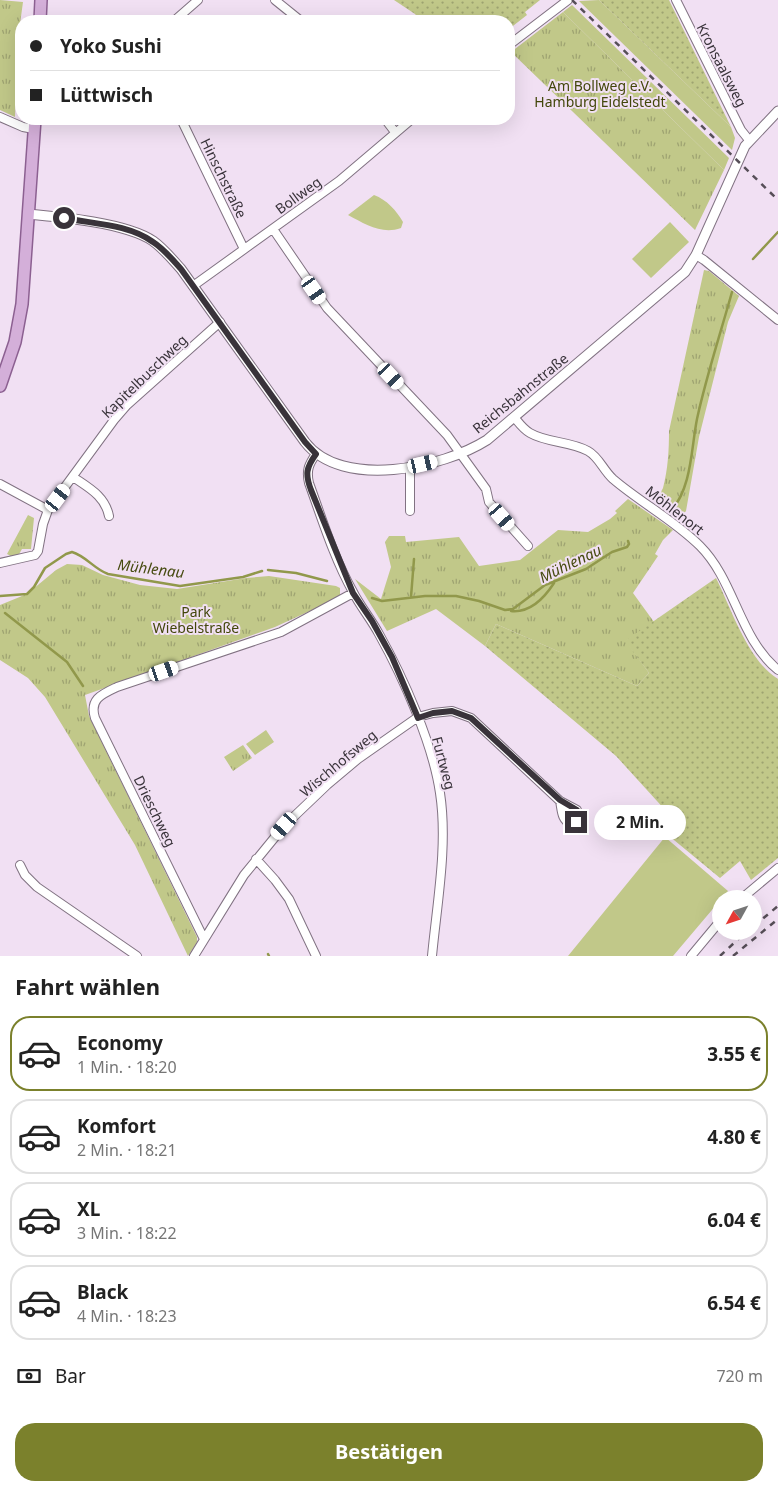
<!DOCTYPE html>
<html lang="de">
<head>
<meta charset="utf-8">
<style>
  body { margin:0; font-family:"Noto Sans",sans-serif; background:#f6f6f6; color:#222; height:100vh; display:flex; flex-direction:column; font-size:19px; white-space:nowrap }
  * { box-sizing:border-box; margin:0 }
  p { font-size:16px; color:#767676 }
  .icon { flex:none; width:28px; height:28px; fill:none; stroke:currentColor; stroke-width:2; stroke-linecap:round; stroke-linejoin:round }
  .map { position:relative; height:956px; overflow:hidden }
  .panel { display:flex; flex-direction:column; background:#fff; flex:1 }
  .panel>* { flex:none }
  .banner { position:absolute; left:15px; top:15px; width:500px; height:110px; border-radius:20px; box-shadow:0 5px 20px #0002; display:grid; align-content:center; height:110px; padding:0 15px; background:#fff }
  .needle { width:32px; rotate:230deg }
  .controls { position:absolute; left:712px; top:890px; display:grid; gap:10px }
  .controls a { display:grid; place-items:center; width:50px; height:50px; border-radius:50%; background:#fff; box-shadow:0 5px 20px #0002; font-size:25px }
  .end { position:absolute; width:22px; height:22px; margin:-11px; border:6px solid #39333a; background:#fff; box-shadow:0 0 0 2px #fff }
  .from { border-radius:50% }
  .bubble { position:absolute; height:35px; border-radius:18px; background:#fff; box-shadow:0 5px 20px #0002; font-size:16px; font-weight:700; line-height:35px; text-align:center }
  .car { position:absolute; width:15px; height:30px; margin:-15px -8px; border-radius:6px; box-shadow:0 0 4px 1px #0007; background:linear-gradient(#fff 24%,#345 0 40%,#fff 0 76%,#345 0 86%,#fff 0) }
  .banner b { display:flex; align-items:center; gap:18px; height:48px; font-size:19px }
  .banner b+b { border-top:1px solid #e0e0e0 }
  .banner i { width:12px; height:12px; background:#222 }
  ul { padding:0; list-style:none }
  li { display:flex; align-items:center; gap:15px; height:75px; margin:0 10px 8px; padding:0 5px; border:2px solid #e0e0e0; border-radius:20px }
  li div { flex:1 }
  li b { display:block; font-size:19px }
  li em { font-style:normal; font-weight:700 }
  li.active { border-color:#7b812c }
  li>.icon { width:45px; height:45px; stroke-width:1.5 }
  h2 { padding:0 15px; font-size:22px; line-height:60px }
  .pay { display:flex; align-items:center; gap:12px; height:55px; padding:0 15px; font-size:19px }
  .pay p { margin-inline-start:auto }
  .button { display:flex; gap:10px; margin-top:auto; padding:10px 15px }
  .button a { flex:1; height:58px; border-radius:20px; background:#7b812c; color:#fff; font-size:20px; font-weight:700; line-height:58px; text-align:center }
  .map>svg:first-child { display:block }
</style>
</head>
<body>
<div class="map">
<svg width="778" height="956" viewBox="0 0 778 956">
  <defs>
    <pattern id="park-tufts" width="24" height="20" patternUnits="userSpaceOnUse" patternTransform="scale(1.25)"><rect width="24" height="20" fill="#c1c889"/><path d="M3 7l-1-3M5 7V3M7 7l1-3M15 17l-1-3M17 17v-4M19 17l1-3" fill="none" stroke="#9ea371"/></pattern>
    <pattern id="garden-dots" width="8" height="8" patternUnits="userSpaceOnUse" patternTransform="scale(1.25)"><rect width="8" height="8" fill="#c1c889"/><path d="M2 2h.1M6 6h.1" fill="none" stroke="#9ea371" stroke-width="1.8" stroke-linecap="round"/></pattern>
  </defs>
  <rect width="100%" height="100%" fill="#f1e0f3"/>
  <!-- grass -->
  <path fill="#c1c889" d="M 599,0 L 731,127 L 735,138 L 732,150 L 579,1 Z
    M 572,5 L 729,158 L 724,170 L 563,12 Z
    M 374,195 C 387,200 396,210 403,222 L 401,228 C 382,235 365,224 348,215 Z
    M 670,222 L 689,242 L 651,278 L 632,259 Z
    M 266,730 L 274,742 L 255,755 L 246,744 Z
    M 665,837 L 728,891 L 673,956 L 568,956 Z"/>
  <!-- park -->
  <path fill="url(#park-tufts)" d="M 0,0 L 23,2 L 17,46 L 15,117 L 0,110 Z
    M 563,12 L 724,170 L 695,230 L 511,52 Z
    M 704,270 L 709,271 L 739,296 L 728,322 L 699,437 L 686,511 L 679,519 L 655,502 C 657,497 661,493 663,488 C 668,469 669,450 669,431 Z
    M 628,499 L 673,530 L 663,540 L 655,554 L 658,556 L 633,593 L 654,622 L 626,641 L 649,673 L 637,686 L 496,624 L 485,646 L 436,609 L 387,631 L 355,579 L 381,599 L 391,567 L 385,542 L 389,536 L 405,536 L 406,542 L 459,537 L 479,566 L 520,560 L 558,530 L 588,532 L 610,519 L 617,513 L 615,511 Z
    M 28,515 L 34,518 L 31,549 L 22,549 L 18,556 L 13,557 L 7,554 Z
    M 67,564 L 82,565 L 103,575 L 140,585 L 177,589 L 246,578 L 269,576 L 336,586 L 340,588 L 340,596 L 336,599 L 275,627 L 85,695 L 89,716 L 197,937 L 197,942 L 188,956 L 135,845 L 45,697 L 28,678 L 0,660 L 0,605 L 27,594 L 56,570 Z
    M 243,745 L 252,758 L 233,771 L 224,757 Z"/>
  <!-- garden -->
  <path fill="url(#garden-dots)" d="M 394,0 L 540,0 L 525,12 L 527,15 L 509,29 L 509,21 L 421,21 L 415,14 Z
    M 599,0 L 669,0 L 731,127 Z
    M 716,578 C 731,608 748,661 778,679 L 778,858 L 751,880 L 740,861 L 720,878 L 657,826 L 667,812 L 616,756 L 485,646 L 496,624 L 637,686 L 649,673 L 625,641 Z"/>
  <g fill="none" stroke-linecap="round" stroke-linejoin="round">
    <!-- stream -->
    <path stroke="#91984b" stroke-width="2.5" d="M 753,259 L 778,232
      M 671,511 C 692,487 691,449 697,419 C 706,377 720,335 732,292
      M 268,570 L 296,573 L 327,581
      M 0,596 L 27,594 L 34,587 L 45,568 L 66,554 L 72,552 C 86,556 94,569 108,574 L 180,586 L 243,577 L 262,571
      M 411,597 L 414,559
      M 372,598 L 382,601 L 425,596 L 456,596 L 479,601 L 505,610 L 513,609 L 545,585 L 586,569 L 612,552 L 627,547 L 629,544 L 628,541
      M 511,611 C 530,613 545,597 554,583
      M 5,613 L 67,662 L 83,686
      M 268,954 L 269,956"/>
    <!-- minor casing -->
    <g stroke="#817282" stroke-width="10">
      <path id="minor" d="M 275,0 L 301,21
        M 676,0 L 741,130 L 749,140
        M 174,21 L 198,0
        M 509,45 L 568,0
        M 0,117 L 23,127 L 34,129
        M 181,119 L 244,249
        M 385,119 L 395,132
        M 273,229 L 327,308 L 447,435 L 486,489 L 489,502 L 528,546
        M 696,255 L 704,260 L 778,320
        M 193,286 L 339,181 L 412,119
        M 514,417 C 519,423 523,429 530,433 C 547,443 570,441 588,451 C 599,457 603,470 613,479 C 641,503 674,520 700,546 C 735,581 739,638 778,670
        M 316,454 C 309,464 306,470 309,483 C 322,519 334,558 353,592 C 360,606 371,619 379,634 C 403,677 433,744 440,793 C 448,845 437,903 432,956
        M 73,477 C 89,488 105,496 109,516
        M 0,484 L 48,510
        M 410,511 L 410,467
        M 0,563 L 35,555 L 38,551 L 43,524 L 48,510 L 114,420 L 127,405 L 220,322
        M 256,859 L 275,880 L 289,899 L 316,956
        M 20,865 L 25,875 L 37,887 L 137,956
        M 741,899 L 778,868
        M 204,939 L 95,718 C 89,699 102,694 117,687 L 281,632 L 353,593
        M 194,956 L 244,875 L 284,826 L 327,785 L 358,759 L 418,717 L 433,713 L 452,711 L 471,718 L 560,801 L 577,810 L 579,817 L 576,822 L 571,824 C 561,820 562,810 560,801
        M 691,956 L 721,920"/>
    </g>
    <!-- tertiary casing -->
    <g stroke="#817282" stroke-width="11">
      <path id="tertiary" d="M 28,214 C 61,217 127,223 153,241 C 164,249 172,259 181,269 L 305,442 C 342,490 443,468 487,440 L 685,272 L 696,255 L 745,146 L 778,111"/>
    </g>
    <!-- primary casing -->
    <g stroke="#8c6091" stroke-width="14">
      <path id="primary" d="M 40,21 L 41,0
        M 0,386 L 15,342 L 22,304 L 35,119"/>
    </g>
    <!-- minor -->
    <use href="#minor" stroke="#fff" stroke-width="8"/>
    <!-- tertiary -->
    <use href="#tertiary" stroke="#fff" stroke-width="9"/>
    <!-- primary -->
    <use href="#primary" stroke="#d4afd9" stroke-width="11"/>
    <!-- rail -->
    <path stroke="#574f58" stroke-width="2.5" stroke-dasharray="6 6" stroke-linecap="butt" d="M 572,0 L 778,200
      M 754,926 L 778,906
      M 720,956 L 747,931
      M 733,956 L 778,919"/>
  </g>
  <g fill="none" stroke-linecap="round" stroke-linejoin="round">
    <!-- route -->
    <path stroke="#39333a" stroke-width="6" d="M 64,218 C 93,224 128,224 153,242 C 164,249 172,259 181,269 L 305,442 L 316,454 C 306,468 305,474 311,490 L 353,593 L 372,621 L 392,657 L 418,718 L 433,713 L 452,711 L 471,718 L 560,800 L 577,810 L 579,817 L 576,822"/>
  </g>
  <g text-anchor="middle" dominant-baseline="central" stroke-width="4" stroke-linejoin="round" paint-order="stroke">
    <!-- street labels -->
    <g font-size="14" fill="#39333a" stroke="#f1e0f3">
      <text transform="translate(722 65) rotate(63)">Kronsaalsweg</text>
      <text transform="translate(224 178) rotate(64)">Hinschstraße</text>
      <text transform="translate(298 195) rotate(-36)">Bollweg</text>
      <text transform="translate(144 376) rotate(-44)">Kapitelbuschweg</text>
      <text transform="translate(520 393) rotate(-39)">Reichsbahnstraße</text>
      <text transform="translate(675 510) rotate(38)">Möhlenort</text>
      <text transform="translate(338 763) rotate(-40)">Wischhofsweg</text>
      <text transform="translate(444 763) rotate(75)">Furtweg</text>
      <text transform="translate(155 811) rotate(64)">Drieschweg</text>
    </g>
    <!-- park labels -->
    <g font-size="14" fill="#43470b" stroke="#f1e0f3">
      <text x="600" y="85">Am Bollweg e.V.<tspan x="600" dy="16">Hamburg Eidelstedt</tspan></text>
      <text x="196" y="611">Park<tspan x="196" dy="16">Wiebelstraße</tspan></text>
    </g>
    <!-- water labels -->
    <g font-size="15" font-style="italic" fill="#474b11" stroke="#f1e0f3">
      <text transform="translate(570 563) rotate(-26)">Mühlenau</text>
      <text transform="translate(151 568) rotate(7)">Mühlenau</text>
    </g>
  </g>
</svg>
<div class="controls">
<a><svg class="needle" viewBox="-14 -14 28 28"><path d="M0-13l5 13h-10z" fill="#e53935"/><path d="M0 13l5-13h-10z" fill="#767676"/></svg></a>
</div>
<i class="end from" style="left:64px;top:218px"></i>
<i class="end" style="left:576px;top:822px"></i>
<div class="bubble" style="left:594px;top:805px;width:92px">2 Min.</div>
<i class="car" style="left:314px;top:290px;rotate:145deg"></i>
<i class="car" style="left:391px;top:376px;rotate:137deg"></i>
<i class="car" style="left:423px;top:464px;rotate:77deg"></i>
<i class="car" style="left:58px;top:498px;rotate:37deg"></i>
<i class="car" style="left:502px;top:517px;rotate:139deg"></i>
<i class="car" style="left:164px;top:671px;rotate:71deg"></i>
<i class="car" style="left:284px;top:826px;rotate:221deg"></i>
<div class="banner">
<b><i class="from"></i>Yoko Sushi</b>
<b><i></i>Lüttwisch</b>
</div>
</div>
<section class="panel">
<h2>Fahrt wählen</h2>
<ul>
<li class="active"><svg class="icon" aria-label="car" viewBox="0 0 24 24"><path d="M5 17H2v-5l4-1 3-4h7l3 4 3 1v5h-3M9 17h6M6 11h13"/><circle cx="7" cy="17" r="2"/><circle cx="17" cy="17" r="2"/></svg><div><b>Economy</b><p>1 Min. · 18:20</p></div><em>3.55 €</em></li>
<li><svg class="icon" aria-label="car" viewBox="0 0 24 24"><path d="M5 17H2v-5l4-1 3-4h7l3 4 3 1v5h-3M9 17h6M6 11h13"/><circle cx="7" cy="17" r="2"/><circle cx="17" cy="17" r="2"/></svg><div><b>Komfort</b><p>2 Min. · 18:21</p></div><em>4.80 €</em></li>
<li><svg class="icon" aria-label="car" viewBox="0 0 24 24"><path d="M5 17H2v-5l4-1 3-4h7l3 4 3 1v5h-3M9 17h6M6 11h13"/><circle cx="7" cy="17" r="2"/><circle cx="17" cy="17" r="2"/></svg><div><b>XL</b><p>3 Min. · 18:22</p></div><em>6.04 €</em></li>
<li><svg class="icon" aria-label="car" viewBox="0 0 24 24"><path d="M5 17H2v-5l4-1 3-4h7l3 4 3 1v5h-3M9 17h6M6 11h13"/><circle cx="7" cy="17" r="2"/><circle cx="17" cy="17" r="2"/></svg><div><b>Black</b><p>4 Min. · 18:23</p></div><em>6.54 €</em></li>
</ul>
<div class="pay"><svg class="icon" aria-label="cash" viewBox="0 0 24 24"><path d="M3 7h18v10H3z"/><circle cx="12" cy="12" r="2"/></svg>Bar<p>720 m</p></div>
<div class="button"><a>Bestätigen</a></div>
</section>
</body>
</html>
